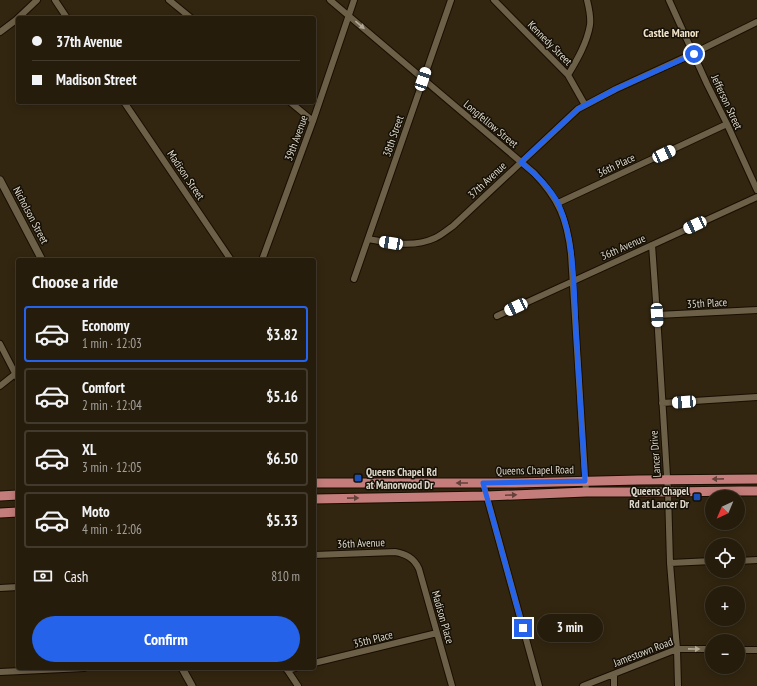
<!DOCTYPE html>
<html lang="en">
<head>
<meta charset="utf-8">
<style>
  body { margin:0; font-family:"PT Sans Narrow",sans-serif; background:#32291a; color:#f1f3f6; height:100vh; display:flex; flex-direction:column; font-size:15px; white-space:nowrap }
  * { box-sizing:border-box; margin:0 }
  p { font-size:13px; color:#a4a19d }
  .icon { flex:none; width:22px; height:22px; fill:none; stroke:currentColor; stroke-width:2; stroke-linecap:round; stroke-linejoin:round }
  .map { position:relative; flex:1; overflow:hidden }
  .side { position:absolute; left:16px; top:258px; width:300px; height:412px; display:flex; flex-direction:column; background:#261c0c; border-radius:4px; box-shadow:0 2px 10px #0003,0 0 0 1px #423a2d }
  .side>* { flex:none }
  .hud { position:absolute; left:16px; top:16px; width:300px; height:88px; border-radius:4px; box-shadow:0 2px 10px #0003,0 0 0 1px #423a2d; display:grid; align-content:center; height:88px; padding:0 16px; background:#261c0c }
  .needle { width:26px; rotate:224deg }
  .controls { position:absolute; left:705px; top:490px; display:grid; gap:8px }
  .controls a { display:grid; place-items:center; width:40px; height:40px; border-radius:50%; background:#261c0c; box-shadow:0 2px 10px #0003,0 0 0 1px #423a2d; font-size:20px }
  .end { position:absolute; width:18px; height:18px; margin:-9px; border:5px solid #2563eb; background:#fff; box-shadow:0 0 0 2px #fff }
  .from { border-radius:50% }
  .bubble { position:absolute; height:28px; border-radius:14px; background:#261c0c; box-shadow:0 2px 10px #0003,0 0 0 1px #423a2d; font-size:13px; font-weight:700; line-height:28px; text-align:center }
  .car { position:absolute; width:12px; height:24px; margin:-12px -6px; border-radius:5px; box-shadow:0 0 3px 1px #0007; background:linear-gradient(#fff 24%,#345 0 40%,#fff 0 76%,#345 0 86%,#fff 0) }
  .hud b { display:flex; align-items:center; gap:14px; height:38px; font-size:15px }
  .hud b+b { border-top:1px solid #423a2d }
  .hud i { width:10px; height:10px; background:#f1f3f6 }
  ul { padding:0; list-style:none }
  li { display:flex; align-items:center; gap:12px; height:56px; margin:0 8px 6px; padding:0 8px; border:2px solid #423a2d; border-radius:4px }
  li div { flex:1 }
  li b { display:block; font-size:15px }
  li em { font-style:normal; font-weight:700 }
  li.on { border-color:#2563eb }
  li>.icon { width:36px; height:36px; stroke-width:1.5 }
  h2 { padding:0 16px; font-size:18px; line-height:48px }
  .pay { display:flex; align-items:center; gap:10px; height:44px; padding:0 16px; font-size:15px }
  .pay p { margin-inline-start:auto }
  .button { display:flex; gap:8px; margin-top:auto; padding:8px 16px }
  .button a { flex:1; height:46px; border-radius:24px; background:#2563eb; color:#fff; font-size:16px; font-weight:700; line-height:46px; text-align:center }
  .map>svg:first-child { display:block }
</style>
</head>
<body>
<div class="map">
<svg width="757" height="686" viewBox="0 0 757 686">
  <rect width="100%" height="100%" fill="#322610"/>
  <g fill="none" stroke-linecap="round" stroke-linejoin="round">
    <!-- minor casing -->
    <g stroke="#190e00" stroke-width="8">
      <path id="minor" d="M 55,0 L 67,18
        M 169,0 L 191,18
        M 330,0 L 534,173 C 559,199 567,219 571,254 L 586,492
        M 494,0 L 568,75 L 585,105
        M 669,0 L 707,84 L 727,124 L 757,190
        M 0,32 L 16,20 L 37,0
        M 568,75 C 577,60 587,43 590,25 C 591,17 589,8 587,0
        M 124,102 L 231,260
        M 290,102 L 313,121
        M 558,203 L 727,124
        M 368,239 C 390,243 414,248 435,238 C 442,235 447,230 453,226 L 578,109 L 616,89 L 688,56 L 757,22
        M 652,245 L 657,315 L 668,492 L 670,563 L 677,649 L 678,686
        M 262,260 L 313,121 L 354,0
        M 354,279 L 451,0
        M 657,315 L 757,310
        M 497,316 L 757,197
        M 0,344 L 18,379
        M 0,386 L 15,374
        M 662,403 L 757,397
        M 483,483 L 539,686
        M 314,555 L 395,552 C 406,554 414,558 419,569 L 437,633 L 452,686
        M 738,561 L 757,560
        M 670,563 L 712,561
        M 0,588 L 18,587
        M 738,650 L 757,650
        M 314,663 L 437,633
        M 286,668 L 298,686
        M 287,670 L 295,668
        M 0,672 L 84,668
        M 614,674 L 614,686
        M 583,686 L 677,649 L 712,649"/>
    </g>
    <!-- tertiary casing -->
    <g stroke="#190e00" stroke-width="9">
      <path id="tertiary" d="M 0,180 L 42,260
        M 182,668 L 192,686"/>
    </g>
    <!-- primary casing -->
    <g stroke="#190e00" stroke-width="11">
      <path id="primary" d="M 314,483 L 515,483 L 639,480 L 757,479
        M 0,496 L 18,495
        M 314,499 L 487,496 L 586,492 L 668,492 L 740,491 L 757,491
        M 0,513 L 18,512"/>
    </g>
    <!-- minor -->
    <use href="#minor" stroke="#6d6048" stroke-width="6"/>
    <!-- tertiary -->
    <use href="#tertiary" stroke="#6d6048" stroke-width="7"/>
    <!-- primary -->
    <use href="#primary" stroke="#c47d7a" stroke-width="9"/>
  </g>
  <!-- one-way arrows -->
  <defs><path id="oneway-solid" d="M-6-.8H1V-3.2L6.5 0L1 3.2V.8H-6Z"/></defs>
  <g fill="#b1a896">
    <use href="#oneway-solid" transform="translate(360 25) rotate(40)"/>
    <use href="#oneway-solid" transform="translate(694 649) rotate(1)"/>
  </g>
  <g fill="#64413b">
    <use href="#oneway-solid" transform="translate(718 479) rotate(179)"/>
    <use href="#oneway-solid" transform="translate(462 483) rotate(180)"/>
    <use href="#oneway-solid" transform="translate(511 495) rotate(-2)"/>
    <use href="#oneway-solid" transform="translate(353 498) rotate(-1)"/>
  </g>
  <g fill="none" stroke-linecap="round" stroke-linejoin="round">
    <!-- route -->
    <path stroke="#2563eb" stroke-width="5" d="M 523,628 L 483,483 L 585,481 C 582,431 579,380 576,330 C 574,290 575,242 559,205 C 550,187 535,174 521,162 L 578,109 L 616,89 L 694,54"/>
  </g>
  <!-- markers -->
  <g fill="#1a4fb4" stroke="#151007" stroke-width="1.5">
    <rect x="354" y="474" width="8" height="8" rx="2"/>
    <rect x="693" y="493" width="8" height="8" rx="2"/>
  </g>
  <g text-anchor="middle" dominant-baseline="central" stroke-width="3" stroke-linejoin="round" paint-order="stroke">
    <!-- street labels -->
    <g font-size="11" fill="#dfd8ca" stroke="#151007">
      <text transform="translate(550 43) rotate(45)">Kennedy Street</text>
      <text transform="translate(727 102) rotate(65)">Jefferson Street</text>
      <text transform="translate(491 124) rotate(40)">Longfellow Street</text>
      <text transform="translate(393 136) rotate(-71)">38th Street</text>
      <text transform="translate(296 138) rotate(-70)">39th Avenue</text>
      <text transform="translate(616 165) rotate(-25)">36th Place</text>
      <text transform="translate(186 175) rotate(56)">Madison Street</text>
      <text transform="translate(487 180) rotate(-43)">37th Avenue</text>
      <text transform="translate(31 215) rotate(62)">Nicholson Street</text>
      <text transform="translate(623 247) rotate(-24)">36th Avenue</text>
      <text transform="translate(707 303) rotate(-3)">35th Place</text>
      <text transform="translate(655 454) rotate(-94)">Lancer Drive</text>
      <text transform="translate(535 470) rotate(-1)">Queens Chapel Road</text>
      <text transform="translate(361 543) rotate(-2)">36th Avenue</text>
      <text transform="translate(443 617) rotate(74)">Madison Place</text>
      <text transform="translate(373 639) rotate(-14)">35th Place</text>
      <text transform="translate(643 652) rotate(-21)">Jamestown Road</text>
    </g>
    <!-- poi labels -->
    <g font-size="11" font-weight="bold" fill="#dfd8ca" stroke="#151007" text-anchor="start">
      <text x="366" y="472">Queens Chapel Rd<tspan x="366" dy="13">at Manorwood Dr</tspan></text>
      <text x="689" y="491" text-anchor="end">Queens Chapel<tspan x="689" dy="13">Rd at Lancer Dr</tspan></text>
    </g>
    <!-- neighbourhood labels -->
    <g font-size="12" font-weight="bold" fill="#f2e2c7" stroke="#151007">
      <text x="671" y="32">Castle Manor</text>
    </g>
  </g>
</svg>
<div class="controls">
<a><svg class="needle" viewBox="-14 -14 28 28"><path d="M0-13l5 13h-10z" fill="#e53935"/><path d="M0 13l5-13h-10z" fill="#a4a19d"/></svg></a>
<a><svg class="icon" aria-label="locate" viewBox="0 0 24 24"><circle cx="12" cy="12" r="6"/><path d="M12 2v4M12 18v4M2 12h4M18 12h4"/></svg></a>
<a>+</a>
<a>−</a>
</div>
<i class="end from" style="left:694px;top:54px"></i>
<i class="end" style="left:523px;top:628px"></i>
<div class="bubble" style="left:537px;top:614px;width:66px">3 min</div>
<i class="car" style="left:423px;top:79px;rotate:19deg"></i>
<i class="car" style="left:664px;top:154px;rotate:65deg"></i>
<i class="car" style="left:695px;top:225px;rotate:245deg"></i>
<i class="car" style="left:391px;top:243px;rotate:279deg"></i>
<i class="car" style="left:516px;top:307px;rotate:245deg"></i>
<i class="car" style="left:657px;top:315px;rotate:177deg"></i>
<i class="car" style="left:684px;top:402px;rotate:266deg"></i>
<div class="hud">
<b><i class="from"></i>37th Avenue</b>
<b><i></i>Madison Street</b>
</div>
<section class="side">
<h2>Choose a ride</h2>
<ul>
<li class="on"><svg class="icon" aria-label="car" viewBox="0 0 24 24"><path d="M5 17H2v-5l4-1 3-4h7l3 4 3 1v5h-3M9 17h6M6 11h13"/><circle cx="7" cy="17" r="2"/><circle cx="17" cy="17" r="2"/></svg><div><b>Economy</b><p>1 min · 12:03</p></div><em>$3.82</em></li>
<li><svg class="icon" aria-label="car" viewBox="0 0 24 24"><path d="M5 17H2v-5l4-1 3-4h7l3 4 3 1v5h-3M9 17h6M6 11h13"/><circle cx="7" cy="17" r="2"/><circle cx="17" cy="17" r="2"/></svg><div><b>Comfort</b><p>2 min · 12:04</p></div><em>$5.16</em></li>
<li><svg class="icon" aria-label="car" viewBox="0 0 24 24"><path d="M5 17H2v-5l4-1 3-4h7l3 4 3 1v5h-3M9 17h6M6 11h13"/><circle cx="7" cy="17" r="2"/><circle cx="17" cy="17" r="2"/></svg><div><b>XL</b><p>3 min · 12:05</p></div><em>$6.50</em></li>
<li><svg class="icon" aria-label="car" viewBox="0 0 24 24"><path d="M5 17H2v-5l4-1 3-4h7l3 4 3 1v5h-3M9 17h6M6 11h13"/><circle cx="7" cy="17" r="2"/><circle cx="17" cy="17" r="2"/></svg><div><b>Moto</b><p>4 min · 12:06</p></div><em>$5.33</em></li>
</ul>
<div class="pay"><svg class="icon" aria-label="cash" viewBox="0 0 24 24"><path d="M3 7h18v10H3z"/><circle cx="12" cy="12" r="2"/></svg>Cash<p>810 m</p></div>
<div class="button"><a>Confirm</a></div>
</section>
</div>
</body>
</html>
